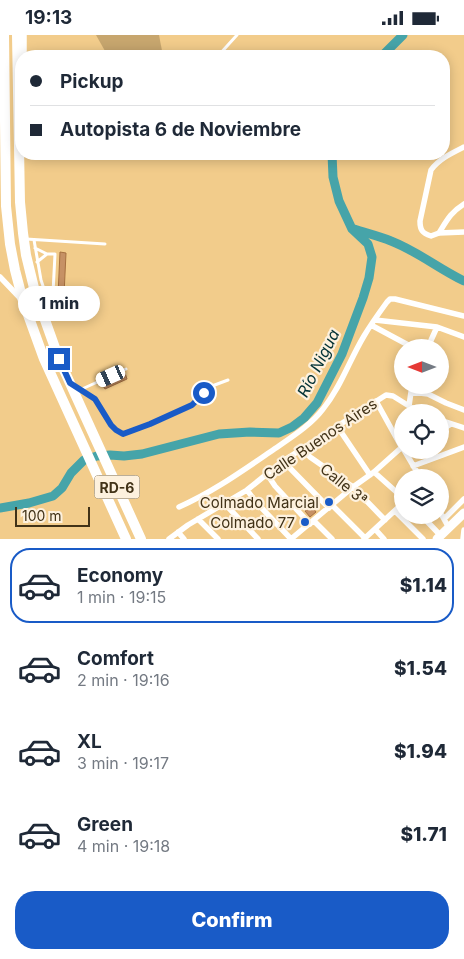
<!DOCTYPE html>
<html lang="en">
<head>
<meta charset="utf-8">
<style>
  body { margin:0; font-family:Inter,sans-serif; background:#f2f2f3; color:#1f2937; height:100vh; display:flex; flex-direction:column; font-size:19px; white-space:nowrap }
  * { box-sizing:border-box; margin:0 }
  p { font-size:16px; color:#747a83 }
  .icon { flex:none; width:28px; height:28px; fill:none; stroke:currentColor; stroke-width:2; stroke-linecap:round; stroke-linejoin:round }
  .map { position:relative; height:504px; overflow:hidden }
  .panel { display:flex; flex-direction:column; background:#fff; flex:1 }
  .panel>* { flex:none }
  .hud { position:absolute; left:15px; top:15px; width:435px; height:110px; border-radius:20px; box-shadow:0 2px 12px #0003; display:grid; align-content:center; height:110px; padding:0 15px; background:#fff }
  .needle { width:32px; rotate:270deg }
  .controls { position:absolute; left:394px; top:304px; display:grid; gap:10px }
  .controls a { display:grid; place-items:center; width:55px; height:55px; border-radius:50%; background:#fff; box-shadow:0 2px 12px #0003; font-size:25px }
  .scale { position:absolute; left:15px; bottom:12px; width:75px; box-sizing:border-box; padding-left:5px; border:2px solid #413217; border-top:0; font-size:14px; line-height:18px; white-space:nowrap; color:#413217; -webkit-text-stroke:4px #fdf1de; paint-order:stroke }
  .end { position:absolute; width:22px; height:22px; margin:-11px; border:6px solid #195bc7; background:#fff; box-shadow:0 0 0 2px #fff }
  .from { border-radius:50% }
  .bubble { position:absolute; height:35px; border-radius:18px; background:#fff; box-shadow:0 2px 12px #0003; font-size:16px; font-weight:800; line-height:35px; text-align:center }
  .car { position:absolute; width:15px; height:30px; margin:-15px -8px; border-radius:6px; box-shadow:0 0 4px 1px #0007; background:linear-gradient(#fff 24%,#345 0 40%,#fff 0 76%,#345 0 86%,#fff 0) }
  .hud b { display:flex; align-items:center; gap:18px; height:48px; font-size:19px }
  .hud b+b { border-top:1px solid #e0e1e3 }
  .hud i { width:12px; height:12px; background:#1f2937 }
  ul { padding:9px 0 0; list-style:none }
  li { display:flex; align-items:center; gap:15px; height:75px; margin:0 10px 8px; padding:0 5px; border:2px solid transparent; border-radius:20px }
  li div { flex:1 }
  li b { display:block; font-size:19px }
  li em { font-style:normal; font-weight:800 }
  li.active { border-color:#195bc7 }
  li>.icon { width:45px; height:45px; stroke-width:1.5 }
  .cta { display:flex; gap:10px; margin-top:auto; padding:10px 15px }
  .cta a { flex:1; height:58px; border-radius:20px; background:#195bc7; color:#fff; font-size:20px; font-weight:800; line-height:58px; text-align:center }
  .status { display:flex; justify-content:space-between; align-items:center; height:35px; padding:0 25px; background:#fff; direction:ltr }
  .status svg { height:14px; fill:currentColor }
  .map>svg:first-child { display:block }
</style>
</head>
<body>
<div class="status"><b>19:13</b><svg viewBox="0 0 49 12"><path d="M0 12V9h3v3zM5 12V6h3v6zM10 12V3h3v9zM15 12V0h3v12zM26 1h20v11H26zM47 4h2v5h-2z"/></svg></div>
<div class="map">
<svg width="464" height="504" viewBox="0 0 464 504">
  <rect width="100%" height="100%" fill="#f2cc8b"/>
  <!-- green -->
  <path fill="#c7a66e" d="M 96,0 L 159,0 L 163,21 L 110,21 L 105,16 Z"/>
  <g fill="none" stroke-linecap="round" stroke-linejoin="round">
    <!-- river -->
    <path stroke="#46a4a9" stroke-width="9" d="M 382,21 L 403,0
      M 354,194 C 366,198 379,201 391,206 C 417,216 439,234 464,246
      M 0,473 L 29,468 L 53,461 L 62,453 L 71,438 L 84,425 L 97,421 L 110,420 L 124,421 L 142,419 L 219,399 L 250,397 L 279,398 L 292,392 L 304,383 L 317,368 L 342,319 L 363,263 L 369,243 L 372,222 L 368,209 L 352,194 L 339,166 L 333,142 L 332,119"/>
  </g>
  <!-- building -->
  <path fill="#c69165" stroke="#a67041" d="M 60,217 L 66,218 L 64,260 L 58,260 Z
    M 125,338 L 127,344 L 105,354 L 102,349 Z
    M 311,471 L 316,477 L 310,482 L 305,476 Z"/>
  <g fill="none" stroke-linecap="round" stroke-linejoin="round">
    <!-- lane -->
    <path stroke="#fff" stroke-width="3" d="M 218,21 L 237,0
      M 26,204 L 105,209
      M 34,205 L 41,245 L 47,263
      M 35,213 L 47,219
      M 37,227 L 47,219 L 55,219 L 53,258 L 47,263 L 43,269
      M 74,350 C 81,354 90,358 95,364 C 106,376 107,390 123,399 L 150,389 L 192,370 L 212,351 L 228,345
      M 82,354 L 126,334"/>
    <!-- street -->
    <path stroke="#fff" stroke-width="5.5" d="M 24,0 L 24,21
      M 464,112 C 452,118 439,124 431,135 L 420,186 C 420,195 422,198 431,201 L 439,198 L 464,197
      M 439,198 C 447,185 451,177 464,169
      M 0,242 L 21,264
      M 375,285 L 437,292 L 464,302
      M 371,290 L 412,312
      M 428,312 L 437,292
      M 411,357 L 428,359 L 446,368 L 464,375
      M 376,366 L 402,413
      M 409,371 L 411,357 L 414,350
      M 440,385 L 464,393
      M 337,391 L 370,440
      M 440,396 L 451,389
      M 303,414 L 310,422 L 353,452 L 385,485
      M 404,415 L 420,442
      M 283,426 L 329,473
      M 413,431 L 464,412
      M 374,437 L 402,462
      M 267,439 L 275,451 L 310,489
      M 247,455 L 255,466 L 291,504
      M 225,469 L 258,504
      M 332,470 L 365,503
      M 179,472 C 213,457 242,436 273,415 C 290,403 310,391 323,374 C 341,352 349,326 364,301 C 371,289 379,278 387,267 L 390,264 L 395,264 L 464,281
      M 395,476 L 423,504
      M 440,477 L 449,493
      M 421,480 L 441,501
      M 198,484 L 218,504
      M 444,484 L 464,464
      M 314,486 L 332,504
      M 375,494 L 384,504
      M 178,497 L 184,504
      M 169,504 L 188,490 L 247,455 L 283,426 L 386,360 L 393,361 L 409,371 L 423,378
      M 291,504 L 353,452 L 374,437 L 402,412
      M 364,504 L 402,469
      M 463,504 L 464,495"/>
    <!-- secondary -->
    <path stroke="#fff" stroke-width="9" d="M 437,504 L 464,478"/>
    <!-- highway -->
    <path stroke="#fff" stroke-width="10" d="M 4,0 L 6,171 L 10,209 L 15,235 L 23,266 L 44,324 L 126,504
      M 17,0 L 20,167 L 23,198 L 26,220 L 35,257 L 59,324 L 141,504"/>
  </g>
  <g fill="none" stroke-linecap="round" stroke-linejoin="round">
    <!-- route -->
    <path stroke="#195bc7" stroke-width="6" d="M 59,324 L 70,348 L 95,364 L 111,390 L 116,395 L 123,399 L 150,389 L 192,370 L 204,358"/>
  </g>
  <!-- markers -->
  <g fill="#195bc7" stroke="#fdf1de" stroke-width="2">
    <circle cx="329" cy="467" r="5"/>
    <circle cx="305" cy="487" r="5"/>
  </g>
  <g text-anchor="middle" dominant-baseline="central" stroke-width="4.5" stroke-linejoin="round" paint-order="stroke">
    <!-- shield labels -->
    <rect fill="#fdf1de" stroke="#796b53" stroke-width="1" x="94.5" y="440.5" width="45" height="23" rx="4"/>
    <g font-size="14" font-weight="bold" fill="#413217">
      <text x="117" y="452">RD-6</text>
    </g>
    <!-- street labels -->
    <g font-size="15" fill="#413217" stroke="#fdf1de">
      <text transform="translate(320 404) rotate(-34)">Calle Buenos Aires</text>
      <text transform="translate(344 449) rotate(39)">Calle 3ª</text>
    </g>
    <!-- poi labels -->
    <g font-size="15" fill="#413217" stroke="#fdf1de" text-anchor="end">
      <text x="319" y="467">Colmado Marcial</text>
      <text x="295" y="487">Colmado 77</text>
    </g>
    <!-- water labels -->
    <g font-size="16" font-style="italic" fill="#033235" stroke="#fdf1de">
      <text transform="translate(318 328) rotate(-63)">Río Nigua</text>
    </g>
  </g>
</svg>
<div class="controls">
<a><svg class="needle" viewBox="-14 -14 28 28"><path d="M0-13l5 13h-10z" fill="#e53935"/><path d="M0 13l5-13h-10z" fill="#747a83"/></svg></a>
<a><svg class="icon" aria-label="locate" viewBox="0 0 24 24"><circle cx="12" cy="12" r="6"/><path d="M12 2v4M12 18v4M2 12h4M18 12h4"/></svg></a>
<a><svg class="icon" aria-label="layers" viewBox="0 0 24 24"><path d="M12 4l9 5-9 5-9-5zM3 14l9 5 9-5"/></svg></a>
</div>
<div class="scale">100 m</div>
<i class="end from" style="left:204px;top:358px"></i>
<i class="end" style="left:59px;top:324px"></i>
<div class="bubble" style="left:18px;top:251px;width:82px">1 min</div>
<i class="car" style="left:111px;top:341px;rotate:246deg"></i>
<div class="hud">
<b><i class="from"></i>Pickup</b>
<b><i></i>Autopista 6 de Noviembre</b>
</div>
</div>
<section class="panel">
<ul>
<li class="active"><svg class="icon" aria-label="car" viewBox="0 0 24 24"><path d="M5 17H2v-5l4-1 3-4h7l3 4 3 1v5h-3M9 17h6M6 11h13"/><circle cx="7" cy="17" r="2"/><circle cx="17" cy="17" r="2"/></svg><div><b>Economy</b><p>1 min · 19:15</p></div><em>$1.14</em></li>
<li><svg class="icon" aria-label="car" viewBox="0 0 24 24"><path d="M5 17H2v-5l4-1 3-4h7l3 4 3 1v5h-3M9 17h6M6 11h13"/><circle cx="7" cy="17" r="2"/><circle cx="17" cy="17" r="2"/></svg><div><b>Comfort</b><p>2 min · 19:16</p></div><em>$1.54</em></li>
<li><svg class="icon" aria-label="car" viewBox="0 0 24 24"><path d="M5 17H2v-5l4-1 3-4h7l3 4 3 1v5h-3M9 17h6M6 11h13"/><circle cx="7" cy="17" r="2"/><circle cx="17" cy="17" r="2"/></svg><div><b>XL</b><p>3 min · 19:17</p></div><em>$1.94</em></li>
<li><svg class="icon" aria-label="car" viewBox="0 0 24 24"><path d="M5 17H2v-5l4-1 3-4h7l3 4 3 1v5h-3M9 17h6M6 11h13"/><circle cx="7" cy="17" r="2"/><circle cx="17" cy="17" r="2"/></svg><div><b>Green</b><p>4 min · 19:18</p></div><em>$1.71</em></li>
</ul>
<div class="cta"><a>Confirm</a></div>
</section>
</body>
</html>
